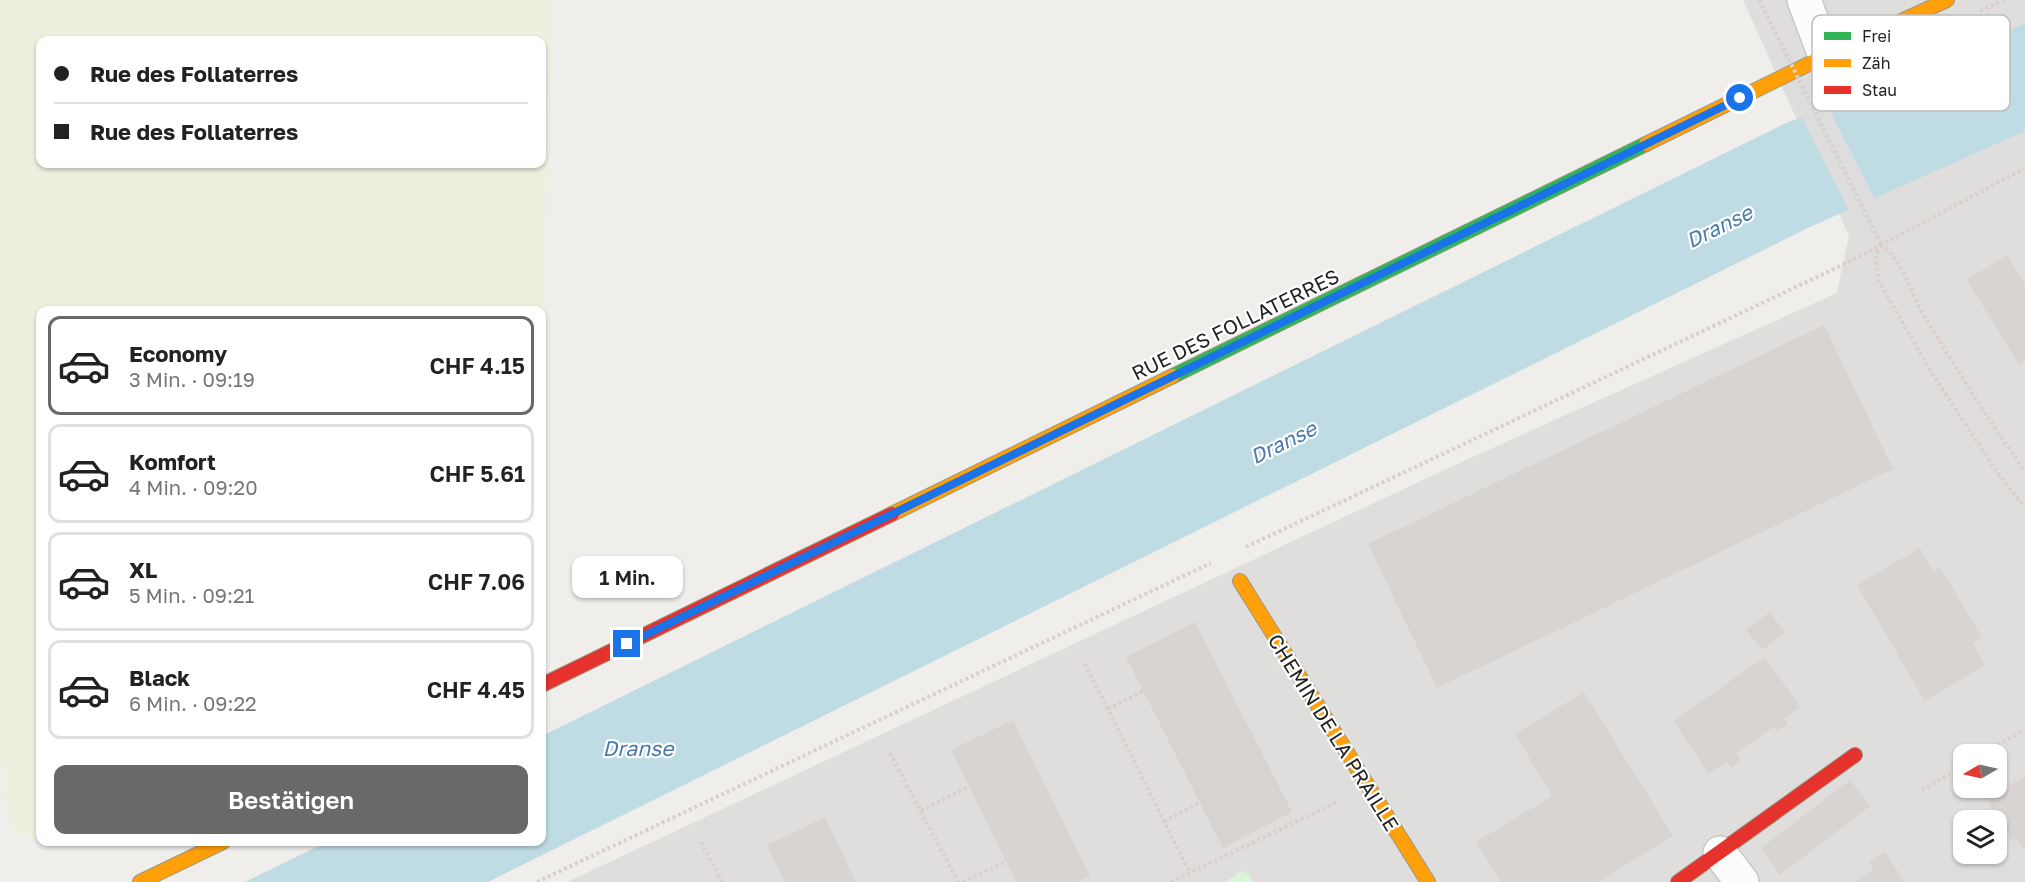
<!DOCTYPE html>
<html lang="de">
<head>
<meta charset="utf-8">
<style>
  body { margin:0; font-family:"Golos Text",sans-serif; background:#f2f2f2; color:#222; height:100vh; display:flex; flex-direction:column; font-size:22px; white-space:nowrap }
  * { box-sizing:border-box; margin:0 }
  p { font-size:20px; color:#767676 }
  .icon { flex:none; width:33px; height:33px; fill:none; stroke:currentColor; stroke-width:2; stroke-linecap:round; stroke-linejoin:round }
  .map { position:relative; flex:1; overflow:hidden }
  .details { position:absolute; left:36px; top:306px; width:510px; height:540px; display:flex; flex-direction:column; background:#fff; border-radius:12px; box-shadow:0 2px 4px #0004 }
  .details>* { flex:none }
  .banner { position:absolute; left:36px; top:36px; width:510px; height:132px; border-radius:12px; box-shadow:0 2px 4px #0004; display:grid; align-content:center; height:132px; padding:0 18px; background:#fff }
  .needle { width:39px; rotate:261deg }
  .tools { position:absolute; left:1953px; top:744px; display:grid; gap:12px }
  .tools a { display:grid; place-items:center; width:54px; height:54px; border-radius:12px; background:#fff; box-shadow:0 2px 4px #0004; font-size:30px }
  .end { position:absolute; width:27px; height:27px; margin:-14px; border:8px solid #1a73e8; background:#fff; box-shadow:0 0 0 3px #fff }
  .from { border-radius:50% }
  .bubble { position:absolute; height:42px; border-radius:12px; background:#fff; box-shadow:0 2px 4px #0004; font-size:20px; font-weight:600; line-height:42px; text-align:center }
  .banner b { display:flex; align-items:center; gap:21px; height:57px; font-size:22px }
  .banner b+b { border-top:2px solid #e0e0e0 }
  .banner i { width:15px; height:15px; background:#222 }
  ul { padding:10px 0 0; list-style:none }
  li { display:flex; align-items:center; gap:18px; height:99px; margin:0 12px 9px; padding:0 6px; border:3px solid #e0e0e0; border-radius:12px }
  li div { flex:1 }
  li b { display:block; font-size:22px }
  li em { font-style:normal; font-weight:600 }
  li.current { border-color:#6a6968 }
  li>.icon { width:54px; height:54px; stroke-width:1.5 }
  .cta { display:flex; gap:12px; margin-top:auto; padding:12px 18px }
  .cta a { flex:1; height:69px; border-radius:12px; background:#6a6968; color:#fff; font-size:24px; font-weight:600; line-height:69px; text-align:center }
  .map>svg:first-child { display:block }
</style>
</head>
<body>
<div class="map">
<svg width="2025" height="882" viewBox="0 0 2025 882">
  <rect width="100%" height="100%" fill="#f0eeeb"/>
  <!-- residential -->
  <path fill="#dfdedc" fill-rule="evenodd" d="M 1743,0 L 2025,0 L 2025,882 L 567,882 L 1457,464 L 1837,293 L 1849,236 ZM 1964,754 L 1996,754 L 1996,788 L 1964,788 ZM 1964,820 L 1996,820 L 1996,854 L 1964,854 Z"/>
  <!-- farmland -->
  <path fill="#efefdf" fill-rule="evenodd" d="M 0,0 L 553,0 L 542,314 L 542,310 L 40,310 L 40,835 L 24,838 L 14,835 L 10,824 L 0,754 ZM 40,40 L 542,40 L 542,164 L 40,164 Z"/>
  <!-- park -->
  <path fill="#daf5da" d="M 1242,871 L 1248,874 L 1253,882 L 1225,882 Z"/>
  <!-- water -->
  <path fill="#bfdbe3" d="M 2025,23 L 2025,131 L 1810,227 L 488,882 L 245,882 L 327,842 L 542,842 L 542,736 L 1786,123 L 1837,105 L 1928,65 L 1993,40 Z"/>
  <!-- pier -->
  <path fill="#dedddd" d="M 1793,38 L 1892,233 L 1867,246 L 1768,51 Z"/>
  <!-- building -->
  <path fill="#d7d4d2" d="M 2007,255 L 2025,284 L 2025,361 L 2019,365 L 1967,280 Z
    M 1824,325 L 1893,469 L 1437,688 L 1368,544 Z
    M 1920,548 L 1933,571 L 1940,567 L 1982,638 L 1973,644 L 1985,665 L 1925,701 L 1857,585 Z
    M 1770,612 L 1785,633 L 1762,650 L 1746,630 Z
    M 1195,622 L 1292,812 L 1223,848 L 1126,657 Z
    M 1765,657 L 1800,707 L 1784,718 L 1788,724 L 1777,731 L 1774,727 L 1736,753 L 1741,760 L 1731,768 L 1726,761 L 1709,774 L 1673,721 Z
    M 1584,692 L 1673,836 L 1598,882 L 1501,882 L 1476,842 L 1552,796 L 1515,734 Z
    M 1013,720 L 1090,876 L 1077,882 L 1016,882 L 951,750 Z
    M 2025,776 L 2025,851 L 2017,838 L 2011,841 L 1982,792 L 1990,788 L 1996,788 L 1996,783 L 2006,778 L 2010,785 Z
    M 1850,780 L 1870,806 L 1780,875 L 1761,848 Z
    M 825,817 L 856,882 L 785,882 L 767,845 Z
    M 1885,852 L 1905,882 L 1855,882 L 1874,869 L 1869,862 Z"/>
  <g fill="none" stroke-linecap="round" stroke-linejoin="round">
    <!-- street casing -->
    <g stroke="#c9c8c7" stroke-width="36">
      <path id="street" d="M 1804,0 L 1825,56
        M 1720,853 L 1742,882"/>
    </g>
    <!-- fast casing -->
    <g stroke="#999a82" stroke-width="16">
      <path id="fast" d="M 1173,376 L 1646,144"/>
    </g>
    <!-- slow casing -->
    <g stroke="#999a82" stroke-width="16">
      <path id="slow" d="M 1646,144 L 1825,56 L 1947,0
        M 892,514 L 1173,376
        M 1240,581 L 1428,882
        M 140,882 L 223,842"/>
    </g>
    <!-- jam casing -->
    <g stroke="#999a82" stroke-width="16">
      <path id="jam" d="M 542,685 L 892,514
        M 1678,882 L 1855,755"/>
    </g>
    <!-- path -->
    <path stroke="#dccecd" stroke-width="4" stroke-dasharray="3 3" stroke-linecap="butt" d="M 1980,11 L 2004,0
      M 1881,244 C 1903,261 1909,290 1923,314 C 1956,367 1988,421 2025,471
      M 1881,245 L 1876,255 L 1878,280 L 1931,372 L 1999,475 L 2025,508
      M 1246,547 L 1853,260 L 2025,168
      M 1085,664 L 1190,873
      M 1108,709 L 1143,691
      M 890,753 L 958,882
      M 1982,754 L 2025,729
      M 1922,790 L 1964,765
      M 921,811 L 969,787
      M 1164,822 L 1200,802
      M 701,842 L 722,882
      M 537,882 L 1211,563
      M 963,882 L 1006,862
      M 1171,882 L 1339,801"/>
    <!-- street -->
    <use href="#street" stroke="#fdfcfc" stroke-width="33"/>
    <!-- fast -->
    <use href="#fast" stroke="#30b455" stroke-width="14"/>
    <!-- slow -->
    <use href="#slow" stroke="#ff9f0a" stroke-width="14"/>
    <!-- jam -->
    <use href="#jam" stroke="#e5322d" stroke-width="14"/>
    <!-- path-bridge -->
    <path stroke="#dccecd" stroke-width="4" stroke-dasharray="3 3" stroke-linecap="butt" d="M 1759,0 L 1881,244"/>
  </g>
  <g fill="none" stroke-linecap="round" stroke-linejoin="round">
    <!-- route -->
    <path stroke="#1a73e8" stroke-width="8" d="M 627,644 L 1740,98"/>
  </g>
  <g text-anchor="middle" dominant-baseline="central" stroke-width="4.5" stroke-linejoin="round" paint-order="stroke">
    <!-- street labels -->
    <g font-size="20" fill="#222" stroke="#fff">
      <text transform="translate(1235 324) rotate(-26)">RUE DES FOLLATERRES</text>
      <text transform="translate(1334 732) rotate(58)">CHEMIN DE LA PRAILLE</text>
    </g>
    <!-- water labels -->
    <g font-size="21" font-style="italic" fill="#4a7aab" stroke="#fff">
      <text transform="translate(1719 226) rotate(-26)">Dranse</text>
      <text transform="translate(1283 442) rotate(-26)">Dranse</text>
      <text x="638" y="748">Dranse</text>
    </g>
  </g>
  <!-- legend -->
  <rect x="1812" y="15" width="198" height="96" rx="9" fill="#fff" stroke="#bdbdbd" stroke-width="1.5"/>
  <rect x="1824" y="32" width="27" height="8" fill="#30b455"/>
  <rect x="1824" y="59" width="27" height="8" fill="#ff9f0a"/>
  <rect x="1824" y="86" width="27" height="8" fill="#e5322d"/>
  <g font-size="16" fill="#222">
    <text x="1862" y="42">Frei</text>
    <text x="1862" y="69">Zäh</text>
    <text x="1862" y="96">Stau</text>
  </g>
</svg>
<div class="tools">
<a><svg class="needle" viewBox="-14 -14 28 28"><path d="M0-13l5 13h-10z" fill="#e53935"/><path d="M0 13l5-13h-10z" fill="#767676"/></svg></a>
<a><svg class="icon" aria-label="layers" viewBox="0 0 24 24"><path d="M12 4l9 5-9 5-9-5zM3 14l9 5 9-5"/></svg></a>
</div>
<i class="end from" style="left:1740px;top:98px"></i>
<i class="end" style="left:627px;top:644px"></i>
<div class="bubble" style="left:572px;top:556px;width:111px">1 Min.</div>
<div class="banner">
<b><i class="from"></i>Rue des Follaterres</b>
<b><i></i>Rue des Follaterres</b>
</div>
<section class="details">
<ul>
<li class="current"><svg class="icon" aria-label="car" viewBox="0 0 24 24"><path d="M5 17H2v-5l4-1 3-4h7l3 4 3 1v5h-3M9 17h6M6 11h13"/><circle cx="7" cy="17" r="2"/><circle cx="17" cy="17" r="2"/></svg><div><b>Economy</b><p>3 Min. · 09:19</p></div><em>CHF 4.15</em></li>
<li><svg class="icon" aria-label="car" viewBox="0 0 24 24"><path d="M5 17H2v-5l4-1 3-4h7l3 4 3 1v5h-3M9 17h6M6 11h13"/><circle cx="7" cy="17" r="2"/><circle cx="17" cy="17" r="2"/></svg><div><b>Komfort</b><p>4 Min. · 09:20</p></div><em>CHF 5.61</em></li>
<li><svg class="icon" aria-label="car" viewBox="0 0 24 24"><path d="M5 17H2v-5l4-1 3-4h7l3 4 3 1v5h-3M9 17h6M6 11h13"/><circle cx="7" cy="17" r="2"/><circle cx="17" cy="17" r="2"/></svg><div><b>XL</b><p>5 Min. · 09:21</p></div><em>CHF 7.06</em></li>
<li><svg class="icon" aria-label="car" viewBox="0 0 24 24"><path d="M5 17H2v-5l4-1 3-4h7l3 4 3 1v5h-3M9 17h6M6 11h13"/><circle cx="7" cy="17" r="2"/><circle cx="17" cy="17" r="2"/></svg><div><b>Black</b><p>6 Min. · 09:22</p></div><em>CHF 4.45</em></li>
</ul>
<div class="cta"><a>Bestätigen</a></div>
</section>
</div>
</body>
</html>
